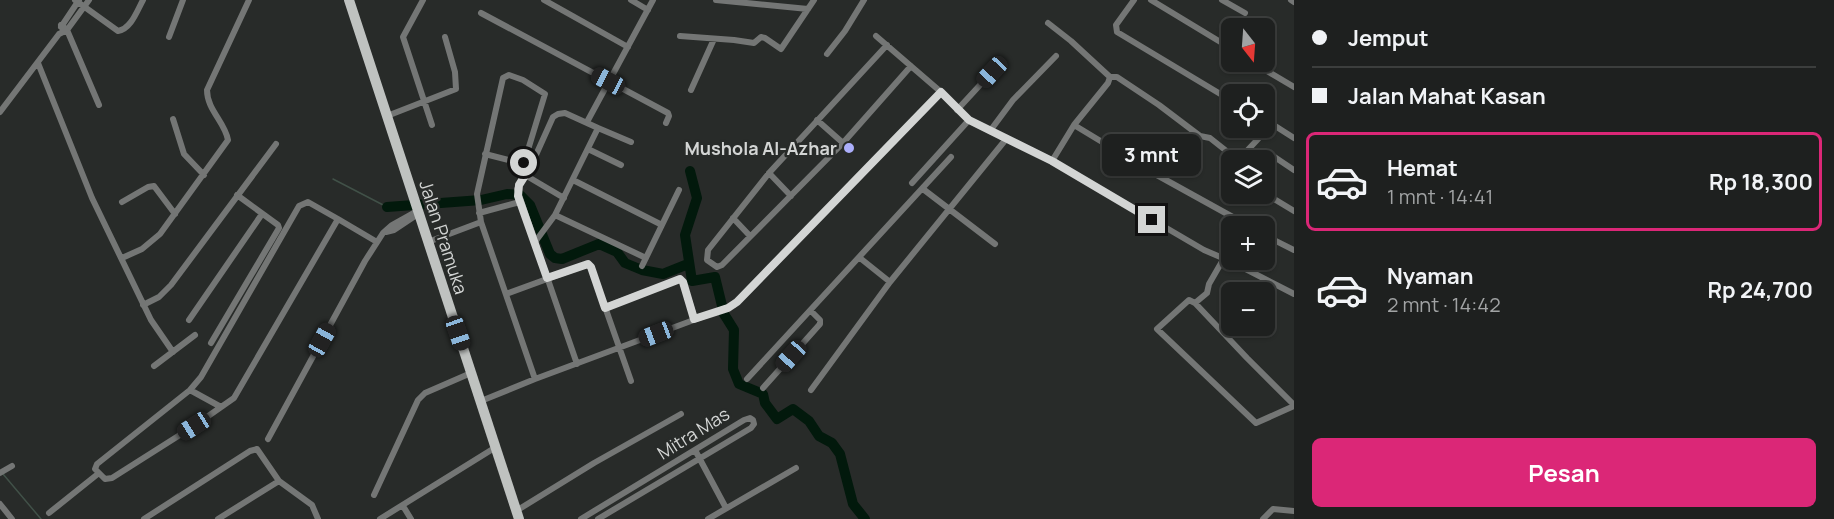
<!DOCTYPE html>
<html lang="id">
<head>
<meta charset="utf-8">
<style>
  body { margin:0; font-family:Manrope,sans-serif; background:#2b2d2c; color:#f1f3f6; height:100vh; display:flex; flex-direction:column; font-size:22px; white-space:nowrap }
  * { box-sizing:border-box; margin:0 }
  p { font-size:20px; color:#a1a3a4 }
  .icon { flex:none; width:33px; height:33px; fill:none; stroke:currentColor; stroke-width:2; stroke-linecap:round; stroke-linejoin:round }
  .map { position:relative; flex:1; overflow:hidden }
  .panel { display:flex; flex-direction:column; background:#1e201f; width:540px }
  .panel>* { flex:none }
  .hud { display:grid; align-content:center; height:132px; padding:0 18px; background:#1e201f }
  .needle { width:39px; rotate:163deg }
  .fabs { position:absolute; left:1221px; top:18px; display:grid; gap:12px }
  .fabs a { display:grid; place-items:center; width:54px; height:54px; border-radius:9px; background:#1e201f; box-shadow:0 2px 4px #0004,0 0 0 2px #3c3e3d; font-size:30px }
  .end { position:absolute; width:27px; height:27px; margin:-14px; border:8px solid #d3d5d4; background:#111; box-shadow:0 0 0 3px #111 }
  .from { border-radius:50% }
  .bubble { position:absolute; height:42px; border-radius:9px; background:#1e201f; box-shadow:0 2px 4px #0004,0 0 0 2px #3c3e3d; font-size:20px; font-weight:700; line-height:42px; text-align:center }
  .car { position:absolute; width:18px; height:36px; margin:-18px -9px; border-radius:8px; box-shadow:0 0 4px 2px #0007; background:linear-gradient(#222 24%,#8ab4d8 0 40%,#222 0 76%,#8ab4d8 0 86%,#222 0) }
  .hud b { display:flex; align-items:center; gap:21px; height:57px; font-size:22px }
  .hud b+b { border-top:2px solid #3c3e3d }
  .hud i { width:15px; height:15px; background:#f1f3f6 }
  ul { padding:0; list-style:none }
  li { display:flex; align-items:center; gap:18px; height:99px; margin:0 12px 9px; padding:0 6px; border:3px solid transparent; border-radius:9px }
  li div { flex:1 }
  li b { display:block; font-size:22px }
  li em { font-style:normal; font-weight:700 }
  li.current { border-color:#db2777 }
  li>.icon { width:54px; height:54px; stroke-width:1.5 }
  .action { display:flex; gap:12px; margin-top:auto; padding:12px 18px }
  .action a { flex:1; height:69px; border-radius:9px; background:#db2777; color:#fff; font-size:24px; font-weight:700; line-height:69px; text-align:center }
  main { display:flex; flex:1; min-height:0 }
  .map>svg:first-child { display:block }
</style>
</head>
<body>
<main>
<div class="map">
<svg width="1294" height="519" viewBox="0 0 1294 519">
  <rect width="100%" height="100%" fill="#282b29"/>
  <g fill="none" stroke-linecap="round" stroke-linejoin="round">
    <!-- stream -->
    <path stroke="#415148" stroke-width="1.5" d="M 333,179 L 387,207
      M 3,474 L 41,519"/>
    <!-- river -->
    <path stroke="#02190c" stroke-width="10" d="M 690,171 L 697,198 L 685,235 L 692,281 L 715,277 L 724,314 L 734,330 L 733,369 L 739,384 L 763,394 L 765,403 L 777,419 L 793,409 L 809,421 L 819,436 L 832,443 L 840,454 L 853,504 L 865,519
      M 387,207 L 481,200 L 507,194 L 520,195 L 530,205 L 550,254 L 555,258 L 562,259 L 599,244 L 617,252 L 625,263 L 642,270 L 663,274 L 688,264"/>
    <!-- minor -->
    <path stroke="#747675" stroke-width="6" d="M 75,0 L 118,31 C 131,29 137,11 143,0
      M 423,0 L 403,37 L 432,125
      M 544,0 L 628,47
      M 631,0 L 648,10
      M 716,0 L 808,9
      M 1134,0 L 1116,25 L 1117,32 L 1232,101
      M 1151,0 L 1232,49
      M 1222,0 L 1245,13
      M 1291,0 L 1294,2
      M 481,13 L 668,113 L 669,116 L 666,123
      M 1048,23 L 1071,41 L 1110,77 L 1108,83 L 1074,125 L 1052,161
      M 61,25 L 67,30 L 99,105
      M 61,27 L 79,0
      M 680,36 L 734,40 L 754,43 L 761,37 L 765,38 L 781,49 L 814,0
      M 876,36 L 941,92
      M 169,37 L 183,0
      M 887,45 L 769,173 L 708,250 L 707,260 L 717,267 L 722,265 L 843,143 L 911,66
      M 827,54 L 845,31 L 864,0
      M 1252,62 L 1294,87
      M 38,63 L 92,198 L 151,320 L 173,352
      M 1110,77 L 1117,77 L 1159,105 L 1200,136 L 1210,138 L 1234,157 L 1244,154 L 1272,124
      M 691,90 L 714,39
      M 957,110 L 992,72
      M 0,112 L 59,34 L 67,30 L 89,0
      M 565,113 L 598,128 L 555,215 L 535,242 L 517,189 L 531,166 L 553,117 L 558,114 Z
      M 387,116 L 456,89 L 455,72 L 445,37
      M 173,119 L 184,154 L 204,175
      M 817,120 L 843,143
      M 1264,121 L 1272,124 L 1294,138
      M 587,122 L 653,0
      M 1074,125 L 1155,174 L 1249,226
      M 598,128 L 631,142
      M 990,131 L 1013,100 L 1056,56
      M 588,149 L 621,165
      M 485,154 L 528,165
      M 1270,154 L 1294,170
      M 769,173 L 791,196
      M 526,174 L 524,163 L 545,94 L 523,80 L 509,75 L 503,78 L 477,194 L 481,222 L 535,379
      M 525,175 L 564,198
      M 573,180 L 662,225
      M 912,183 L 969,120
      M 923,189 L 995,244
      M 1264,193 L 1294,211
      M 122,202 L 148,187 L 154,186 L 175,214
      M 479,213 L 520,202
      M 555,215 L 646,258
      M 733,218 L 750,236
      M 386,232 L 394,230 L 418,214
      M 1264,235 L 1294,250
      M 428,242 L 481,222
      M 535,242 L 577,364
      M 122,258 L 142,249 L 160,234 L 228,140 C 225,122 207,110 207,90 L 249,0
      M 860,258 L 890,282
      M 1224,258 L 1209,284 L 1207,293 L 1195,303 L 1189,300 L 1157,329 L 1256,423 L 1294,406
      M 642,266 L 679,190
      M 506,294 L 588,264 L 591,267 L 631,381
      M 1195,303 L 1247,358 L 1294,405
      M 143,305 L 159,297 L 171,285 L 276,144
      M 605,307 L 680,279 L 683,282 L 695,319
      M 189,320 L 262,214
      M 211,343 L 279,228 L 278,225 L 237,195
      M 154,366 L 195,335
      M 747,379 L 951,157
      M 763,388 L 820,324 L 820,320 L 811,311
      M 190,390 L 221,407
      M 811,390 L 890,282 L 1007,138
      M 481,401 L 535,379 L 734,305 L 941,92 L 969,120 L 1052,161 L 1204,250 L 1232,262 L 1294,294
      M 268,439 L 365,261 L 383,233 L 392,225 L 417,211
      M 695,450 L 726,508
      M 0,473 L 12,466
      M 99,473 L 95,469 L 97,464 L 190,390 L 201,377 L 299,206 L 308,202 L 338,219
      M 374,495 L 418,400 L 425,393 L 471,373
      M 0,504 L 12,519
      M 403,506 L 411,519
      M 516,511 L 594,463 L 681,414
      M 49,513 L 99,473 L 105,479 L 112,478 L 194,426 L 234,398 L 338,219 L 377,242
      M 144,519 L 250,451 L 257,449 L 279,481 L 312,505 L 318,519
      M 218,519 L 279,481
      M 380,519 L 496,447
      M 581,519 L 744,420 L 750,418 L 753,420 L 754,424 L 751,428 L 598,519
      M 708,519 L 796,468
      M 1263,519 L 1273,509 L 1294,511"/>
    <!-- primary -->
    <path stroke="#bfc2c0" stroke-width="10" d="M 349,0 L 519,519"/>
  </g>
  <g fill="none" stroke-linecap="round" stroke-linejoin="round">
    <!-- route -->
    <path stroke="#d3d5d4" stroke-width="8" d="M 524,163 L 531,166 L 519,185 L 518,196 L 547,278 L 588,264 L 591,267 L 605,308 L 680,279 L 683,282 L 694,319 L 728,308 L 737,302 L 941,92 L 969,120 L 1052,161 L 1152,220"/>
  </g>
  <!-- markers -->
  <circle fill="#acaffb" stroke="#282b29" stroke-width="2" cx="849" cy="148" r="6"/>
  <g text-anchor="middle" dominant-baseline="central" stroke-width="5" stroke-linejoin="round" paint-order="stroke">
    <!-- poi labels -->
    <g font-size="18" font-weight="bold" fill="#d3d5d4" stroke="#282b29" text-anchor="end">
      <text x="837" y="148">Mushola Al-Azhar</text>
    </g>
    <!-- street labels -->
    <g font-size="18" fill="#d3d5d4" stroke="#282b29">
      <text transform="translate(444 237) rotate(72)">Jalan Pramuka</text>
      <text transform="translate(693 433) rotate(-32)">Mitra Mas</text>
    </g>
  </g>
</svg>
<div class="fabs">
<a><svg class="needle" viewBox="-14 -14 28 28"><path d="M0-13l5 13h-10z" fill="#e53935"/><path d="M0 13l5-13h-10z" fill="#a1a3a4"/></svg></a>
<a><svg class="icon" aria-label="locate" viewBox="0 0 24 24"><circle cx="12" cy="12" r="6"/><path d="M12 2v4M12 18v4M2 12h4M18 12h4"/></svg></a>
<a><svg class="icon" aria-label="layers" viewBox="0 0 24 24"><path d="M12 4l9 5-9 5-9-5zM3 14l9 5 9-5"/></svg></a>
<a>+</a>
<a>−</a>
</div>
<i class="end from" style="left:524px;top:163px"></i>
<i class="end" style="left:1152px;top:220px"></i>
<div class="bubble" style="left:1102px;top:134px;width:99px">3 mnt</div>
<i class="car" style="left:992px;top:72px;rotate:223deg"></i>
<i class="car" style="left:608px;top:81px;rotate:298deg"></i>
<i class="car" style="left:458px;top:333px;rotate:161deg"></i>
<i class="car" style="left:656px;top:334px;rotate:249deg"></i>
<i class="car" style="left:322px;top:340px;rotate:29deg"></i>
<i class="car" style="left:791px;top:356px;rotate:222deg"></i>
<i class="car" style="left:194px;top:426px;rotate:238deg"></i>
</div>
<section class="panel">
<div class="hud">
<b><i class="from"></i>Jemput</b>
<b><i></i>Jalan Mahat Kasan</b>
</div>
<ul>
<li class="current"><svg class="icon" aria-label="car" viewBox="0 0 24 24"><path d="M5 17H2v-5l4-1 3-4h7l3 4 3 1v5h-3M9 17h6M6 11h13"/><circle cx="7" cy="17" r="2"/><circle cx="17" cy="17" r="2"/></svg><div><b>Hemat</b><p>1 mnt · 14:41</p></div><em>Rp 18,300</em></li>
<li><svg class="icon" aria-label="car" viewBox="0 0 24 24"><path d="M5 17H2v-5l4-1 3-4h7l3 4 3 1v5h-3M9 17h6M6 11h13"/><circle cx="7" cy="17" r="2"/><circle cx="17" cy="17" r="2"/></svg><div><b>Nyaman</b><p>2 mnt · 14:42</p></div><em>Rp 24,700</em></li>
</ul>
<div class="action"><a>Pesan</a></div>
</section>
</main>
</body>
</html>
